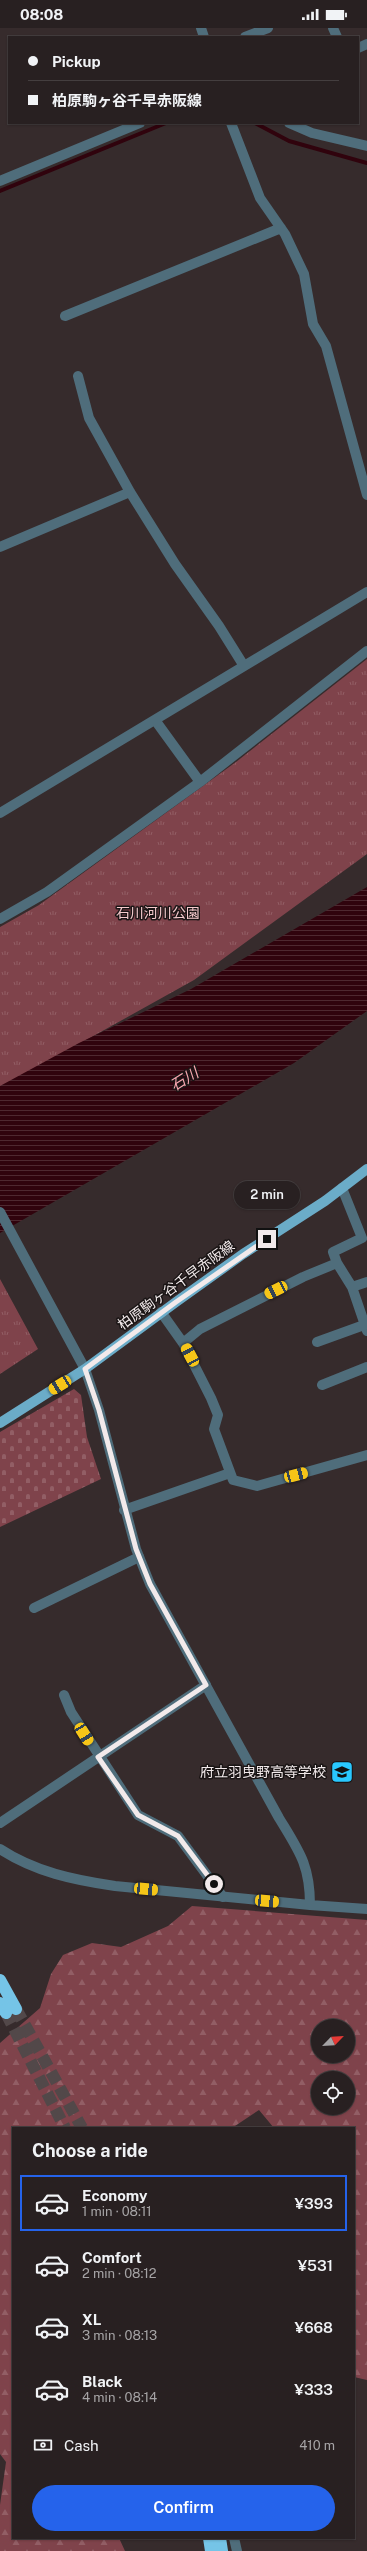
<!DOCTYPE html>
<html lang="en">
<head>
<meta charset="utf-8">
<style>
  body { margin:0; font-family:"Public Sans","Noto Sans JP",sans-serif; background:#30282a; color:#f1f3f6; height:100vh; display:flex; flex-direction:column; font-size:15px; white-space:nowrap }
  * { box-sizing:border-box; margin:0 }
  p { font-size:13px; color:#a5a3a5 }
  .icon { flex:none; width:22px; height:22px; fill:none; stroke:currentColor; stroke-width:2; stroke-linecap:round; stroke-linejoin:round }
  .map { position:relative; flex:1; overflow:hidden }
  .details { position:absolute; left:12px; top:2099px; width:343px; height:412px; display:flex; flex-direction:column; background:#282021; border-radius:0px; box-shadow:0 1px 3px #0004,0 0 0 1px #443e3f }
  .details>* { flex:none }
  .guide { position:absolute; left:8px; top:8px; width:351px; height:88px; border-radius:0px; box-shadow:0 1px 3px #0004,0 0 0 1px #443e3f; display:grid; align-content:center; height:88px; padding:0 20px; background:#282021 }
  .needle { width:26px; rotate:65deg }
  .fabs { position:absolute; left:311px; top:1991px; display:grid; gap:8px }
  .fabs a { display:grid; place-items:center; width:44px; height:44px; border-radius:50%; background:#282021; box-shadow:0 1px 3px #0004,0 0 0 1px #443e3f; font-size:20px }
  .end { position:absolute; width:18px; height:18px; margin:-9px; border:5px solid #f2eaeb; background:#111; box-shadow:0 0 0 2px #111 }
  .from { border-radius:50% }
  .bubble { position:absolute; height:28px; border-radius:14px; background:#282021; box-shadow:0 1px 3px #0004,0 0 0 1px #443e3f; font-size:13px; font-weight:600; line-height:28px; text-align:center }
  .car { position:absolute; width:12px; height:24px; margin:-12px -6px; border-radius:5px; box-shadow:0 0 3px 1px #0007; background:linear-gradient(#f5c518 24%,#345 0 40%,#f5c518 0 76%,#345 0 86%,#f5c518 0) }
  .guide b { display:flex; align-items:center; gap:14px; height:38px; font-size:15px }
  .guide b+b { border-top:1px solid #443e3f }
  .guide i { width:10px; height:10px; background:#f1f3f6 }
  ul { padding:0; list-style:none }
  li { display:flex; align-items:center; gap:12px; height:56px; margin:0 8px 6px; padding:0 12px; border:2px solid transparent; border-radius:0px }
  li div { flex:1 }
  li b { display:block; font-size:15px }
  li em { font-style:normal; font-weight:600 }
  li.active { border-color:#2563eb }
  li>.icon { width:36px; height:36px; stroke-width:1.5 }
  h2 { padding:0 20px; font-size:18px; line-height:48px }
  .pay { display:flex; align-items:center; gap:10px; height:44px; padding:0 20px; font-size:15px }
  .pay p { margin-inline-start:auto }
  .cta { display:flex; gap:8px; margin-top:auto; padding:8px 20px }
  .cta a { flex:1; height:46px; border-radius:24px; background:#2563eb; color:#fff; font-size:16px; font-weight:600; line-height:46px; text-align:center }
  .status { display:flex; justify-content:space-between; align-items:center; height:28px; padding:0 20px; background:#282021; direction:ltr }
  .status svg { height:11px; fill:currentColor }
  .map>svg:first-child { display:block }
</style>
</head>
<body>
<div class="status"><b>08:08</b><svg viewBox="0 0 49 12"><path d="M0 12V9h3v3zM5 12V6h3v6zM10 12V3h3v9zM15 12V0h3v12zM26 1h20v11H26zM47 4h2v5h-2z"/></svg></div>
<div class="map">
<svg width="367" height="2523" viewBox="0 0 367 2523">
  <defs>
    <pattern id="forest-firs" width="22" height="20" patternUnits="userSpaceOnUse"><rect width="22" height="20" fill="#7f434b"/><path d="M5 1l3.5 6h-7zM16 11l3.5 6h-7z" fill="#925e65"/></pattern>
    <pattern id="cemetery-stones" width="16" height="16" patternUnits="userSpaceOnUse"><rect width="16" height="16" fill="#7f434b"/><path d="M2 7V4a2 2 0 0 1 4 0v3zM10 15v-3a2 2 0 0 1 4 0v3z" fill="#925e65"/></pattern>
    <pattern id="park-tufts" width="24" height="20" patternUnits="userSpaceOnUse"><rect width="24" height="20" fill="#7f434b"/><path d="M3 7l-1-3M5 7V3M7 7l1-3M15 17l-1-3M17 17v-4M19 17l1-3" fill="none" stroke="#925e65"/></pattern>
    <pattern id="water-rules" width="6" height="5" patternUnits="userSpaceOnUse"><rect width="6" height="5" fill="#30030d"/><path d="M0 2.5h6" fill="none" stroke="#4e2830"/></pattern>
  </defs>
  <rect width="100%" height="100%" fill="#362b2c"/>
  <!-- forest -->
  <path fill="url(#forest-firs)" fill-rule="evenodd" d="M 192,1878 L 367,1892 L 367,2352 L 354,2349 L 354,2100 L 274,2100 L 259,2082 L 232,2100 L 13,2100 L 13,2510 L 119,2510 L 125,2523 L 0,2523 L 0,2477 L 6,2434 L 0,2426 L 0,2015 L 40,1980 L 51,1946 L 63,1927 L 92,1915 L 121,1919 L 168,1898 ZM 318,1998 L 348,1998 L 348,2028 L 318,2028 ZM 318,2050 L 348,2050 L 348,2080 L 318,2080 Z"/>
  <!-- cemetery -->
  <path fill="url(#cemetery-stones)" d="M 74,1361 L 81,1367 L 87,1409 L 101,1451 L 0,1499 L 0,1404 Z"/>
  <!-- park -->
  <path fill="url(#park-tufts)" d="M 367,631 L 367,826 L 194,952 L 0,1060 L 0,899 L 39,877 L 236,734 Z
    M 0,1251 L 38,1321 L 0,1346 Z"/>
  <!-- water -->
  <path fill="url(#water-rules)" d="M 367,859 L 367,983 L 294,1035 L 0,1205 L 0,1058 L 79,1015 L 191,961 Z"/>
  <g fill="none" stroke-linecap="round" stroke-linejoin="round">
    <!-- stream -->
    <path stroke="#30030d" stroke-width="4" d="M 255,95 L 289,113 L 367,135
      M 0,163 L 166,95"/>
    <!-- motorway-tunnel -->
    <path stroke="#524849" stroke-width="12" stroke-dasharray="12 6" stroke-linecap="butt" d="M 16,1981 L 82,2100
      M 6,1985 L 65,2100"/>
    <!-- minor -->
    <path stroke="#4f6d7b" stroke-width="10" d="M 201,0 L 204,9
      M 333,0 L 337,9
      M 245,9 L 268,0
      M 358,20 L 367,16
      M 231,95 L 260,170 L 285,206 L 304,246 L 313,296 L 326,318 L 367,467
      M 289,95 L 312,105 L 367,118
      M 0,153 L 140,95
      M 65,288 L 281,200
      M 78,348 L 89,390 L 130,464 L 175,536 L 219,598 L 244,638
      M 0,519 L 130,464
      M 155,692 L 200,754
      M 0,785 L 367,564
      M 0,891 L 47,864 L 200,754 L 367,623
      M 337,1235 L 333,1224 L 362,1210 L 342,1160
      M 352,1259 L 367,1254
      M 161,1284 L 183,1315 L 211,1370 L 218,1387 L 214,1401 L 233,1452 L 257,1458 L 367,1427
      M 317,1314 L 364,1297
      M 183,1315 L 200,1301 L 303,1249 L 337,1235 L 352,1259 L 367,1303
      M 322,1357 L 367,1339
      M 124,1482 L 230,1445
      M 34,1580 L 139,1529
      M 64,1667 L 71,1684 L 138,1787 L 178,1808 L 223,1869
      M 0,1795 L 206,1657
      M 234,2510 L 237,2523"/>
    <!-- tertiary -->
    <path stroke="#4f6d7b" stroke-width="10" d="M 0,1184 L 85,1341 L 99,1382 L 136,1521 L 150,1556 L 279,1790 C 299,1823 310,1837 310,1877 L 367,1881
      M 0,1821 C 35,1844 74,1852 115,1858 L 310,1877"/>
    <!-- primary -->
    <path stroke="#6bacc8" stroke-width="10" d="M 0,1395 L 85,1341 L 176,1274 L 243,1226 L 325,1173 L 367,1141"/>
    <!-- motorway -->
    <path stroke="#75c4e7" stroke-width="12" d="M 0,1952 L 16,1981
      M 0,1975 L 6,1985
      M 209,2510 L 211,2523
      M 220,2510 L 222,2523"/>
  </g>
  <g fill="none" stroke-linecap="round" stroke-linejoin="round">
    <!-- route -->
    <path stroke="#f2eaeb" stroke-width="5" d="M 214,1856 L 178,1808 L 138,1787 L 98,1729 L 206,1657 L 150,1556 L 136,1521 L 99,1382 L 85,1341 L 176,1274 L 267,1211"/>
  </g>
  <!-- icons -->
  <defs>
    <g id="school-square" transform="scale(1.15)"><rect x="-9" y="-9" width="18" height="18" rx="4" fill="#29c8ff" stroke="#1a1515"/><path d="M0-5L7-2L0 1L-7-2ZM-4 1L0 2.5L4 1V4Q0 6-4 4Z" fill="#111"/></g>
  </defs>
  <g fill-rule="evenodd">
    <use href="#school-square" x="342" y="1744"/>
  </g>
  <g text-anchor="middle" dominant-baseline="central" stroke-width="3" stroke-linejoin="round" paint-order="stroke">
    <!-- park labels -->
    <g font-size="14" fill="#f5cacd" stroke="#1a1515">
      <text x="158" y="885">石川河川公園</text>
    </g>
    <!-- street labels -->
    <g font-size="14" fill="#f2eaeb" stroke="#1a1515">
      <text transform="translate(176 1257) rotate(-36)">柏原駒ヶ谷千早赤阪線</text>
    </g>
    <!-- poi labels -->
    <g font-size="14" fill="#f2eaeb" stroke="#1a1515" text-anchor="end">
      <text x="326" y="1744">府立羽曳野高等学校</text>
    </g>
    <!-- water labels -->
    <g font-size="15" font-style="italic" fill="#f9a7b0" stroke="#1a1515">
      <text transform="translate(184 1051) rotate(-32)">石川</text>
    </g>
  </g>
</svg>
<div class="fabs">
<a><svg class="needle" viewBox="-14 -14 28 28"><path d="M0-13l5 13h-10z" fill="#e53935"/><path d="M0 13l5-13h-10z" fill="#a5a3a5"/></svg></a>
<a><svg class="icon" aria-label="locate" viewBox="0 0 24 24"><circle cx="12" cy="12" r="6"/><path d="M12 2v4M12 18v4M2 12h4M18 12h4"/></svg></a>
</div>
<i class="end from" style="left:214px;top:1856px"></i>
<i class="end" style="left:267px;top:1211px"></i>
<div class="bubble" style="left:234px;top:1153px;width:66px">2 min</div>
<i class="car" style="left:276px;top:1262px;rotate:243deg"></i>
<i class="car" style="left:190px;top:1327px;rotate:332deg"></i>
<i class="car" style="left:60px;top:1357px;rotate:238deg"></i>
<i class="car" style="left:296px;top:1447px;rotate:75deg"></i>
<i class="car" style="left:84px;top:1706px;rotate:148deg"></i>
<i class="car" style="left:146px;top:1861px;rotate:95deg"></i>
<i class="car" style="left:267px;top:1873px;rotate:95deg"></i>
<div class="guide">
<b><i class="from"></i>Pickup</b>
<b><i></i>柏原駒ヶ谷千早赤阪線</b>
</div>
<section class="details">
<h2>Choose a ride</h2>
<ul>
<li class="active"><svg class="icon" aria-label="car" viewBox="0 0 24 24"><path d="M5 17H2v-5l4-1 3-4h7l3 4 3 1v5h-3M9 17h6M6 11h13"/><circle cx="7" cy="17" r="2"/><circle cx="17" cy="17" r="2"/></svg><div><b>Economy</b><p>1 min · 08:11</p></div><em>¥393</em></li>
<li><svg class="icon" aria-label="car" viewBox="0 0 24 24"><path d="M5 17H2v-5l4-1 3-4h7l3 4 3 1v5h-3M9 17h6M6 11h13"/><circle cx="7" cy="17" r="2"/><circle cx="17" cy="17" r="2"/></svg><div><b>Comfort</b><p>2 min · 08:12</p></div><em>¥531</em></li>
<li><svg class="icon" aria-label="car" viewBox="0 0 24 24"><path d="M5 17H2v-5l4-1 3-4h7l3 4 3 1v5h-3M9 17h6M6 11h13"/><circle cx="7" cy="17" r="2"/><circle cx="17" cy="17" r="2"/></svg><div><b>XL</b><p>3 min · 08:13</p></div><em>¥668</em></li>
<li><svg class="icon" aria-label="car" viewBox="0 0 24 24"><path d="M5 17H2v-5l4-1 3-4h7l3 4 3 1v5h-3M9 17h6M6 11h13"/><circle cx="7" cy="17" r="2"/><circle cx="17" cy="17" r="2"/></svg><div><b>Black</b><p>4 min · 08:14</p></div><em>¥333</em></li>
</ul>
<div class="pay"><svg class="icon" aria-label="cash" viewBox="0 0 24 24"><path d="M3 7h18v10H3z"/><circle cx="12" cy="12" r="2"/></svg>Cash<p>410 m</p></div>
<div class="cta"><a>Confirm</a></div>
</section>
</div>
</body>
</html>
